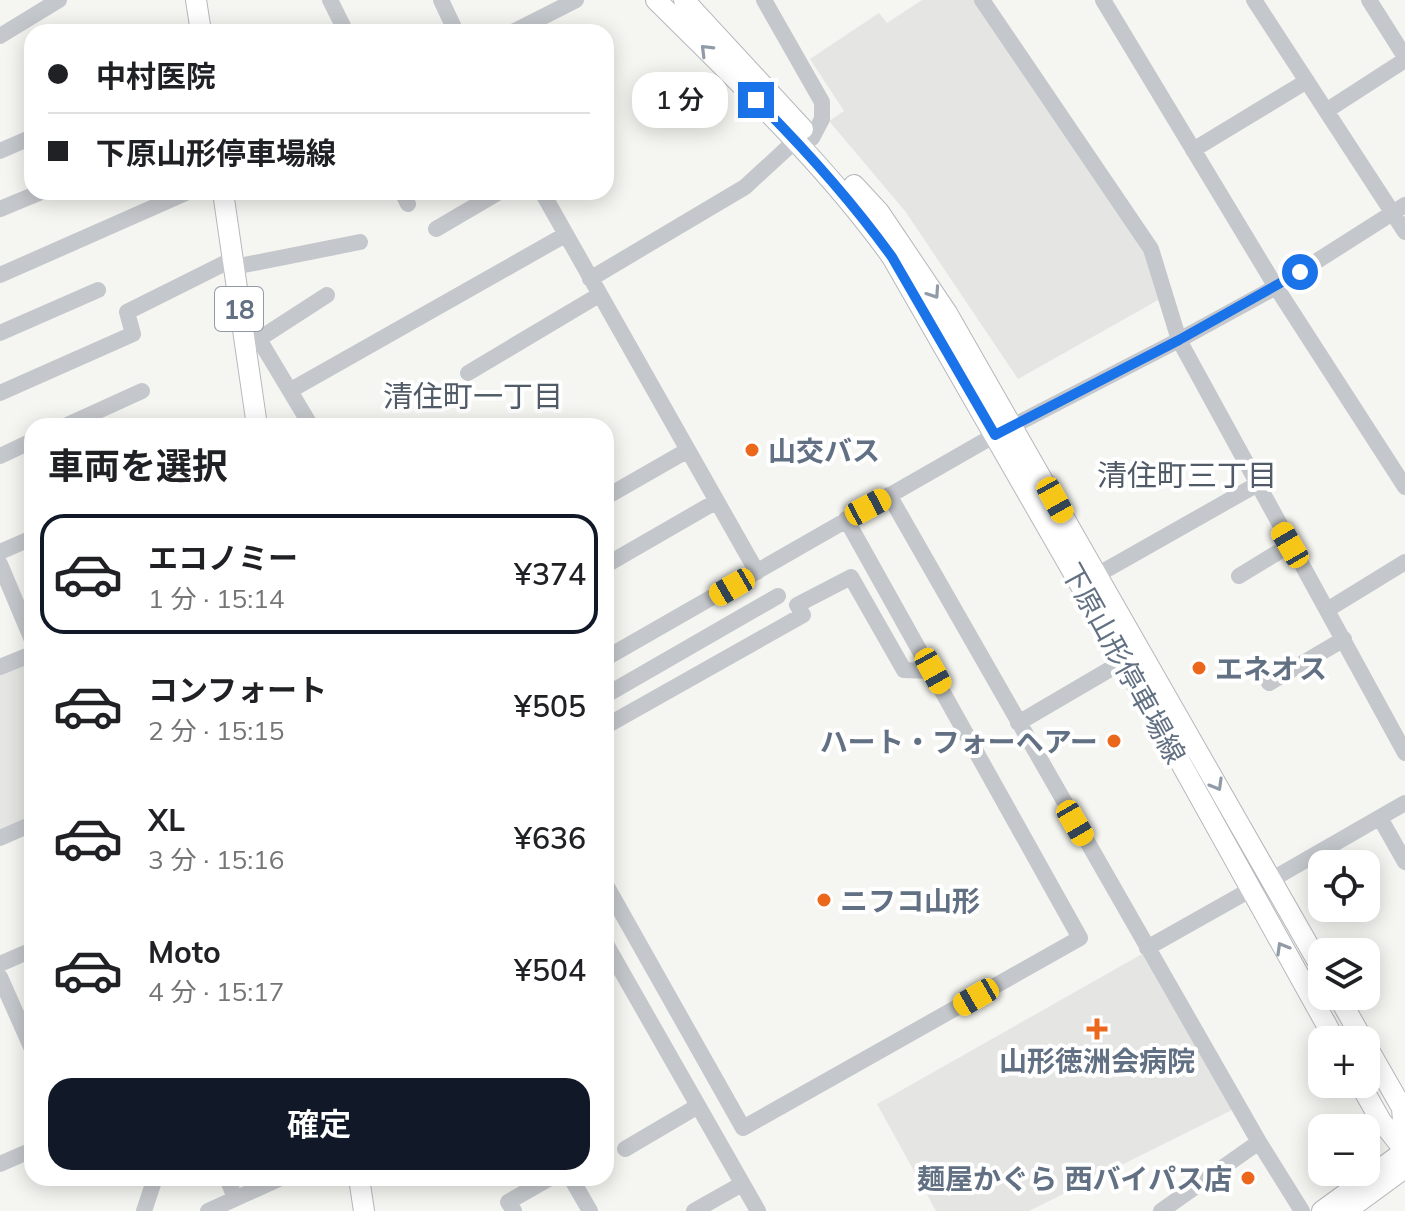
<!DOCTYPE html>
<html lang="ja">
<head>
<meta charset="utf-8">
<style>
  body { margin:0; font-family:Mulish,"Noto Sans JP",sans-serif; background:#f2f2f2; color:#202124; height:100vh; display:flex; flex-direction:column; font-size:30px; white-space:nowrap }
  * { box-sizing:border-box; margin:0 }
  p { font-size:26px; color:#757577 }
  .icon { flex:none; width:44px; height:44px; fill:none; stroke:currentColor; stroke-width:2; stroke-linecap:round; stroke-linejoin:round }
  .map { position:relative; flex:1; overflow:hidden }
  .sheet { position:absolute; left:24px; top:418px; width:590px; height:768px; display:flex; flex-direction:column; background:#fff; border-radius:24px; box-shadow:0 4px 20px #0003 }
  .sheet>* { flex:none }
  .guide { position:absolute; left:24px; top:24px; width:590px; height:176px; border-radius:24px; box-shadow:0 4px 20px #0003; display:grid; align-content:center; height:176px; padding:0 24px; background:#fff }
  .fabs { position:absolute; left:1308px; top:850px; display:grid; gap:16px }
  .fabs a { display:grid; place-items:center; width:72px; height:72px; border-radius:16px; background:#fff; box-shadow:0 4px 20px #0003; font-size:40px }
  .end { position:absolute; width:36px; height:36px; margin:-18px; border:10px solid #1a73e8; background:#fff; box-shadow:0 0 0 4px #fff }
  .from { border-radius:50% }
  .bubble { position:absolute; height:56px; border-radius:24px; background:#fff; box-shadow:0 4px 20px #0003; font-size:26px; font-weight:600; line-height:56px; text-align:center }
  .car { position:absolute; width:24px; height:48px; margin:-24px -12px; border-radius:10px; box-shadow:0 0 6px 2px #0007; background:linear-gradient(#f5c518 24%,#345 0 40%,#f5c518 0 76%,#345 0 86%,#f5c518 0) }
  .guide b { display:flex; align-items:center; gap:28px; height:76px; font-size:30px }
  .guide b+b { border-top:2px solid #e0e0e0 }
  .guide i { width:20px; height:20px; background:#202124 }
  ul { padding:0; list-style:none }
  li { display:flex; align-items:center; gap:24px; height:120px; margin:0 16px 12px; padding:0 8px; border:4px solid transparent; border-radius:24px }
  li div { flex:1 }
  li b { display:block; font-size:30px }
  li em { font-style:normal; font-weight:600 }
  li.active { border-color:#111827 }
  li>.icon { width:72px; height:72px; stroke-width:1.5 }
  h2 { padding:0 24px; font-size:36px; line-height:96px }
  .button { display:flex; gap:16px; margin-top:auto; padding:16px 24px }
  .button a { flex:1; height:92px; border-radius:24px; background:#111827; color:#fff; font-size:32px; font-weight:600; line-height:92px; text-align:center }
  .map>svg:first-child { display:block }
</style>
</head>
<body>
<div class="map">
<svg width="1405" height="1211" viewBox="0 0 1405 1211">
  <rect width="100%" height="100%" fill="#f5f5f1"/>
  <!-- built -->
  <path fill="#e5e6e4" d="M 922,0 L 974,0 L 1147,253 L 1160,299 L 1018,379 L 905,211 L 829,121 L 844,111 L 810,59 L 879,13 L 887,23 Z
    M 32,654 L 32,824 L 0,838 L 0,667 Z
    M 1142,954 L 1232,1110 L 1029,1211 L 936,1211 L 877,1104 Z"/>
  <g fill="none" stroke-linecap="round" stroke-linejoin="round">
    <!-- major casing -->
    <g stroke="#b5b8bd" stroke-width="22">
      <path id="major" d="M 196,0 L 201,32
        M 656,0 C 738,82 824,162 892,257 L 1124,661 L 1335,1040
        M 684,0 L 803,129
        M 854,185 L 879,212 L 947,313 L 1322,969
        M 223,192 L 257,426
        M 1338,996 L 1363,1040
        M 1366,1045 L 1402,1108 L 1405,1148
        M 1360,1084 L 1381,1121 L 1405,1151
        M 359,1178 L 364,1211
        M 1322,1211 L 1405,1151
        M 1346,1211 L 1405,1168"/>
    </g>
    <!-- minor -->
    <path stroke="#c4c7cb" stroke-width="16" d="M 330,0 L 346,32
      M 441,0 L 456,32
      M 764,0 L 822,102 L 822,119 L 812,138
      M 982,0 L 1151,249 L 1179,340 L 1405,753
      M 1103,0 L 1276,287 L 1405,487
      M 1254,0 L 1405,232
      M 1369,0 L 1405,57
      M 513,32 L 576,0
      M 0,36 L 59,0
      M 1326,111 L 1405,60
      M 1193,150 L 1307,81
      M 0,151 L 32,137
      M 402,192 L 408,204
      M 542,192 L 757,572
      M 0,209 L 41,192
      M 436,229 L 499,192
      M 234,267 L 360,242
      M 0,275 L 188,192
      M 590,279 L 745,187 L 796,140
      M 242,311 L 311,426
      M 0,333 L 98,290
      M 259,339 L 327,295
      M 468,373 L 599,295
      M 291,390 L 565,235
      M 0,393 L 133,334 L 127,312 L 233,259
      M 65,426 L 142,391
      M 0,456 L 32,441
      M 889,495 L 1259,1142 L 1302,1211
      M 606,497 L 688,450
      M 0,552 L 32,538
      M 0,564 L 32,640
      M 606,565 L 717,501
      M 1097,575 L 1256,485
      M 1239,576 L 1290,545
      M 1327,610 L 1405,562
      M 606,658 L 995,435 L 1179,340 L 1276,287 L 1405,205
      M 0,667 L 32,654
      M 1269,683 L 1344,639
      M 606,695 L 778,596
      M 1018,723 L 1124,661
      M 606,726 L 803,615 L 797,605 L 851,577 L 904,670 L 933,671
      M 1380,818 L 1405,862
      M 0,838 L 32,824
      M 1271,880 L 1405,803
      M 606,885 L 743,1128 L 1080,938 L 846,519
      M 606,944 L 758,1211
      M 1147,948 L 1250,890
      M 0,964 L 32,950
      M 0,977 L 32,1049
      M 625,1149 L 698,1106
      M 0,1164 L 32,1150
      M 227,1178 L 235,1198
      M 571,1178 L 590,1211
      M 144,1211 L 155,1178
      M 208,1211 L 281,1178
      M 514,1211 L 508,1202 L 550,1178
      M 694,1211 L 742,1184
      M 1161,1211 L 1259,1142"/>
    <!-- major -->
    <use href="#major" stroke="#fff" stroke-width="20"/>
  </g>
  <!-- one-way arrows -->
  <defs><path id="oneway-chevron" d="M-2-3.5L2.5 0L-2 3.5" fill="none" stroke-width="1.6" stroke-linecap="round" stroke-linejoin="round" transform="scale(2)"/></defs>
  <g stroke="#919ba8">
    <use href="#oneway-chevron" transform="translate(706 50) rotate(-135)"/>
    <use href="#oneway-chevron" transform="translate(934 293) rotate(56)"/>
    <use href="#oneway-chevron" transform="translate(1217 785) rotate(60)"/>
    <use href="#oneway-chevron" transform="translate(1282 948) rotate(-120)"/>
  </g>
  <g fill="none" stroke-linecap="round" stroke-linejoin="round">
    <!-- route -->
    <path stroke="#1a73e8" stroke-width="10" d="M 756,100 C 805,149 851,200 892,257 L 995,435 L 1179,340 L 1300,272"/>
  </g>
  <!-- markers -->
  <g fill="#eb671b" stroke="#fff" stroke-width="3">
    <circle cx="752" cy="450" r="8"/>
    <circle cx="1199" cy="668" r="8"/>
    <circle cx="1114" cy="741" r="8"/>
    <circle cx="824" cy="900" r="8"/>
    <path d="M1093 1017h8v8h8v8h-8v8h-8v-8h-8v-8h8z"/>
    <circle cx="1248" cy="1178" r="8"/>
  </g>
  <g text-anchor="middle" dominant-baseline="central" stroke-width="8" stroke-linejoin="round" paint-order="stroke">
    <!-- shield labels -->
    <rect fill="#fff" stroke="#919ba8" stroke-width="2" x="215" y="287" width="48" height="44" rx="6"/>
    <g font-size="26" font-weight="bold" fill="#627083">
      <text x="239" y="309">18</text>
    </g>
    <!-- poi labels -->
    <g font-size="28" font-weight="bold" fill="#627083" stroke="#fff" text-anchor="start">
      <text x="768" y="450">山交バス</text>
      <text x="1215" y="668">エネオス</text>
      <text x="1098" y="741" text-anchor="end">ハート・フォーヘアー</text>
      <text x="840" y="900">ニフコ山形</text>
      <text x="1097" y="1060" text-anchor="middle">山形徳洲会病院</text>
      <text x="1232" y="1178" text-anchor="end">麺屋かぐら 西バイパス店</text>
    </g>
    <!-- street labels -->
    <g font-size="28" fill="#627083" stroke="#fff">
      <text transform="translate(1124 663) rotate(61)">下原山形停車場線</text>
    </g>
    <!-- neighbourhood labels -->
    <g font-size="30" fill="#515b68" stroke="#fff">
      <text x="473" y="396">清住町一丁目</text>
      <text x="1187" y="475">清住町三丁目</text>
    </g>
  </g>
</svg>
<div class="fabs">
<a><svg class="icon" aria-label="locate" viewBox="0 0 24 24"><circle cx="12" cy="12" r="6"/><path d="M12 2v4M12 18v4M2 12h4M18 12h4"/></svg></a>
<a><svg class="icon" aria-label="layers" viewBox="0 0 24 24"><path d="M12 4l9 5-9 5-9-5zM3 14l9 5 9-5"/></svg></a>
<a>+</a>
<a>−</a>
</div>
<i class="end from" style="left:1300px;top:272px"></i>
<i class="end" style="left:756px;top:100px"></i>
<div class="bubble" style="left:632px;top:72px;width:96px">1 分</div>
<i class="car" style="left:1055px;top:500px;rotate:151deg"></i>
<i class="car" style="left:868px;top:507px;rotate:62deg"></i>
<i class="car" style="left:1290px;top:545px;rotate:330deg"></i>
<i class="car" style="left:732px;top:587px;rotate:240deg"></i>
<i class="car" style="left:933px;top:671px;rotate:151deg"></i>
<i class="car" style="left:1075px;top:823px;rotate:150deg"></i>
<i class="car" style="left:976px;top:997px;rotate:240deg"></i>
<div class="guide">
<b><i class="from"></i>中村医院</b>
<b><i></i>下原山形停車場線</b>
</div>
<section class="sheet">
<h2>車両を選択</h2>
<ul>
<li class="active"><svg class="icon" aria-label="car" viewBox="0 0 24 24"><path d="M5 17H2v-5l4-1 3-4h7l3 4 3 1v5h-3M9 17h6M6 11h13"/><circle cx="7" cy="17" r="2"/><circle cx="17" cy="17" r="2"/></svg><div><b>エコノミー</b><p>1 分 · 15:14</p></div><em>¥374</em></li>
<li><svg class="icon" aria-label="car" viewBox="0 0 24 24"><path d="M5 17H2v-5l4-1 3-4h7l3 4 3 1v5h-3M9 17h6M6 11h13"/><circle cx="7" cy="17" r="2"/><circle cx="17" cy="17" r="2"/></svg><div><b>コンフォート</b><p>2 分 · 15:15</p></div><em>¥505</em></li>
<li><svg class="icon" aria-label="car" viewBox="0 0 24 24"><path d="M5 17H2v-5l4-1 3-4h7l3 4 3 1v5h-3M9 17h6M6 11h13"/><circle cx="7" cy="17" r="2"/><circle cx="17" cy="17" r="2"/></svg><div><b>XL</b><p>3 分 · 15:16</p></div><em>¥636</em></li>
<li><svg class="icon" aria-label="car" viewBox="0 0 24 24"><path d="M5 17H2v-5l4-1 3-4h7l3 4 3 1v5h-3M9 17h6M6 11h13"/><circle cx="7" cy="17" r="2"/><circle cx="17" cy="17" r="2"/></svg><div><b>Moto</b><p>4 分 · 15:17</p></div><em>¥504</em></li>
</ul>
<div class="button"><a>確定</a></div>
</section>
</div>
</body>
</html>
